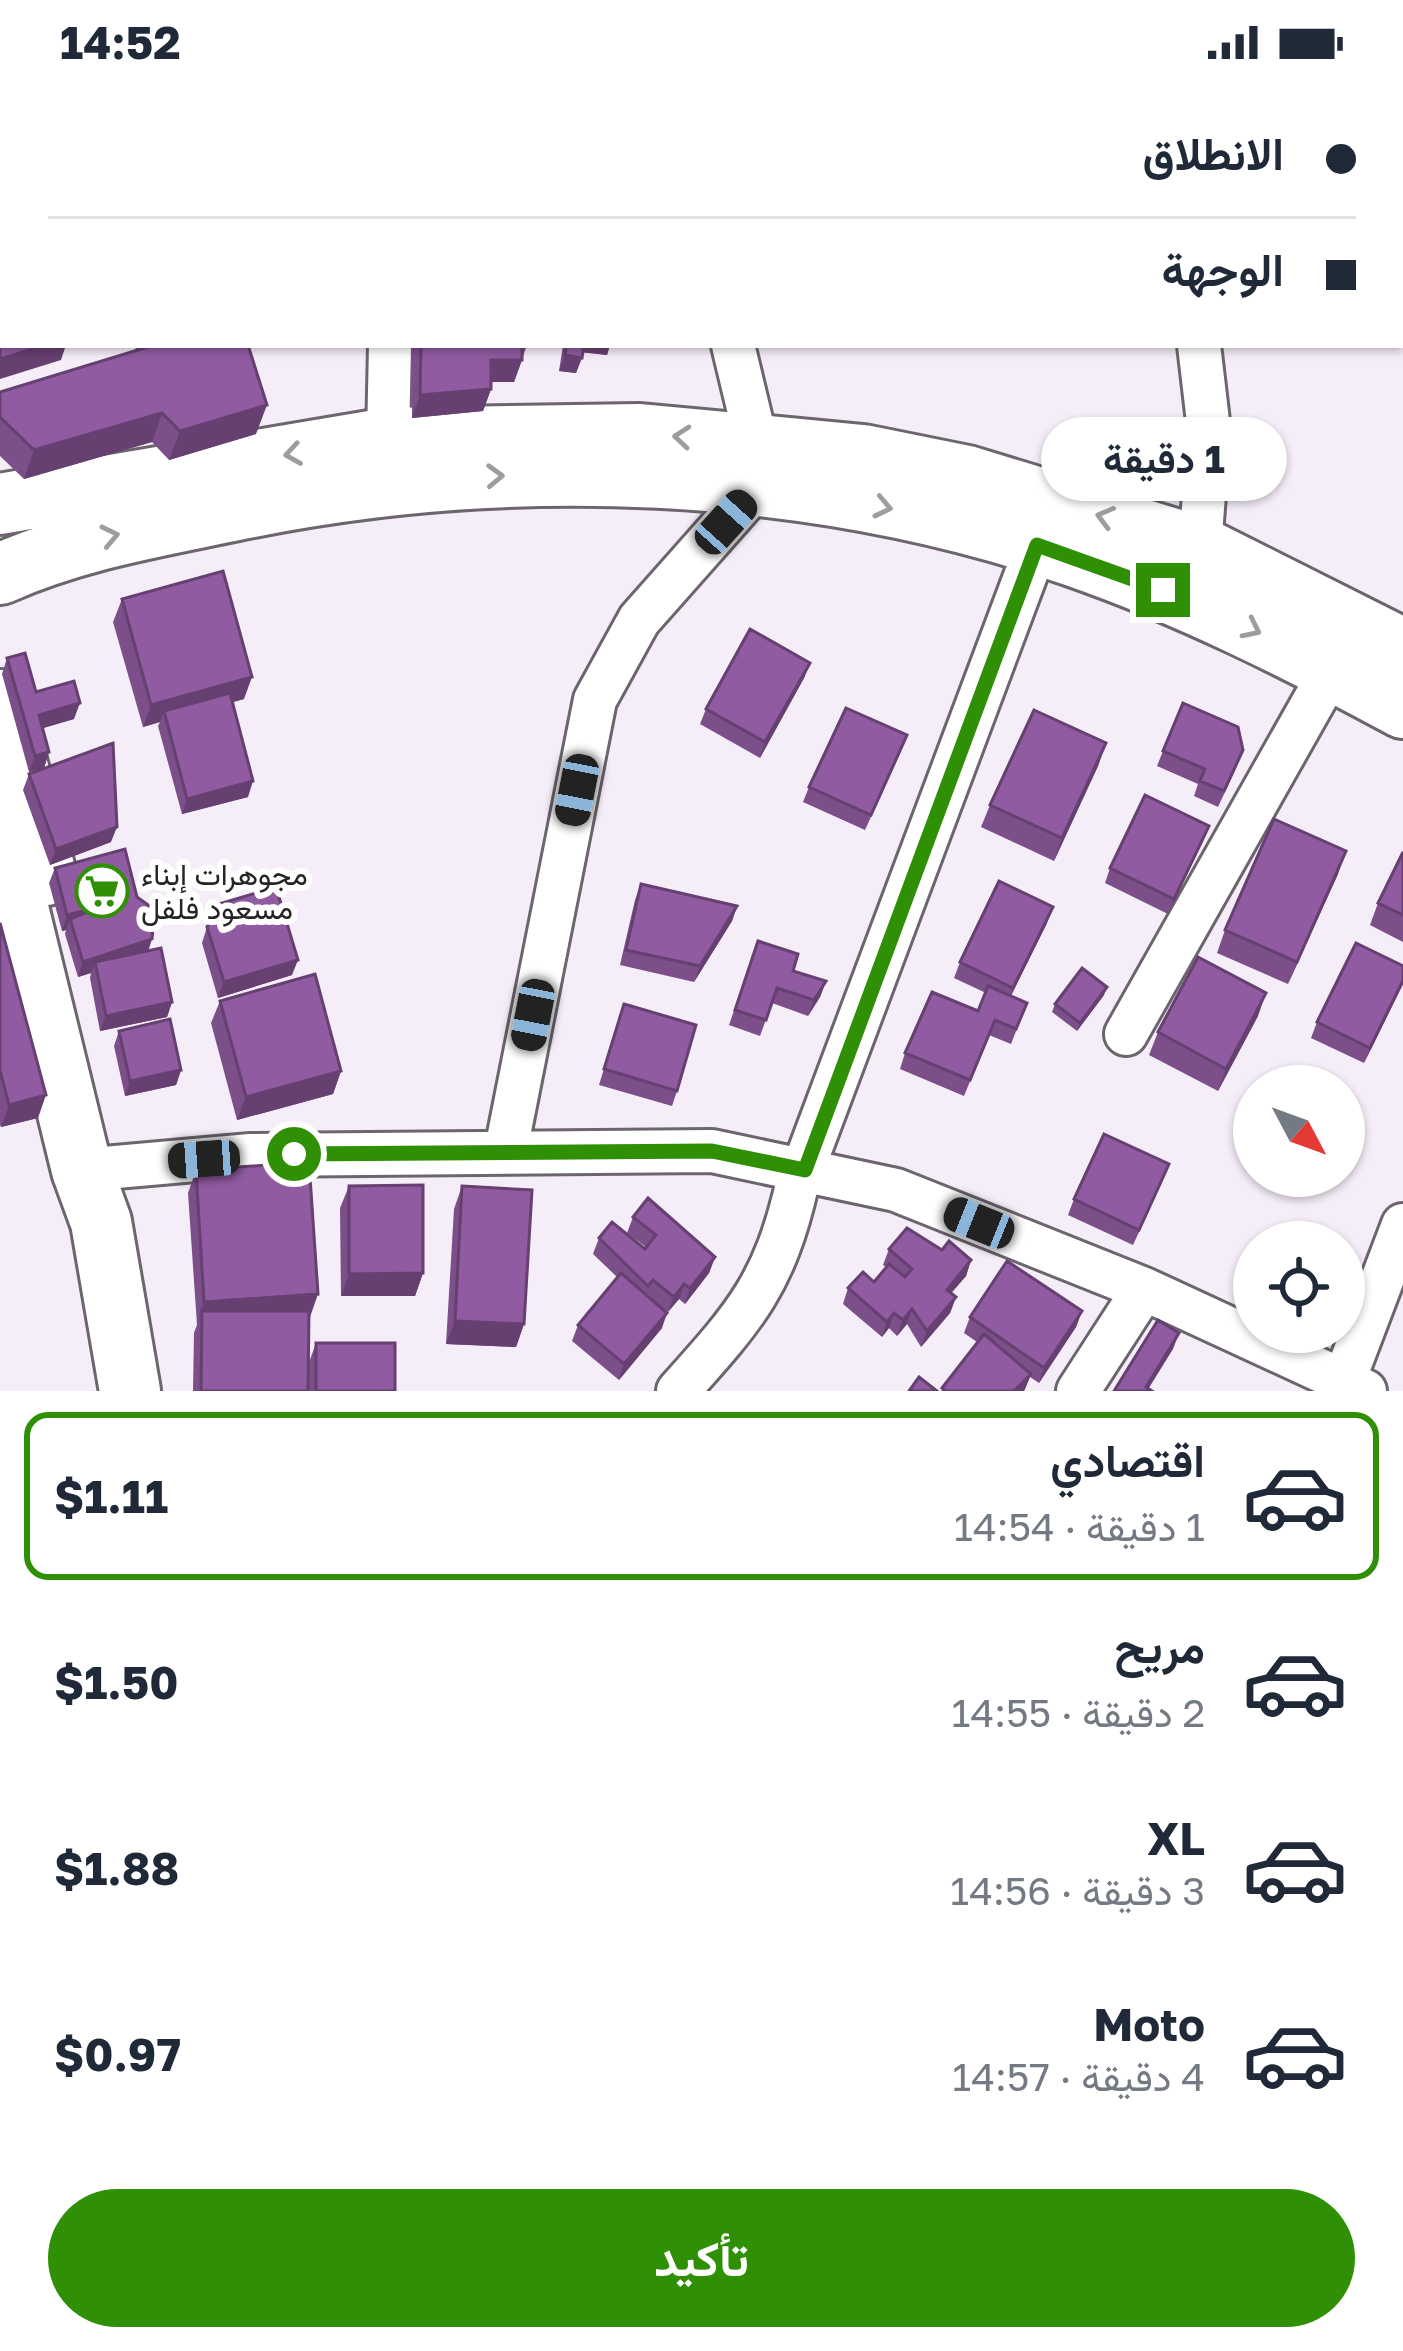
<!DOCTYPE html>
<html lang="ar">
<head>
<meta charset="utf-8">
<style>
  body { margin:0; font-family:"Golos Text",Vazirmatn,sans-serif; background:#f6f6f7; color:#1f2937; direction:rtl; height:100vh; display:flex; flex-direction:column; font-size:45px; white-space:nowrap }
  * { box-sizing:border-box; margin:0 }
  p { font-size:39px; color:#747a83 }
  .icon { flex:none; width:66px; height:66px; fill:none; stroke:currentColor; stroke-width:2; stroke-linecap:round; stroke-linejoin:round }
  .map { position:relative; height:1307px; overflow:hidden; direction:ltr }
  .side { display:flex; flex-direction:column; background:#fff; flex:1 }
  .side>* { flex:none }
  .banner { position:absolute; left:0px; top:0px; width:1404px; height:264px; box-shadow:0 3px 9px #0004; direction:rtl; display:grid; align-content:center; height:264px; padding:0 48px; background:#fff }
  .needle { width:78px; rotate:131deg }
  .controls { position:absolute; left:1233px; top:981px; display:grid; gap:24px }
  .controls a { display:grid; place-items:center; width:132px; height:132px; border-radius:50%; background:#fff; box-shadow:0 3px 9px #0004; font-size:60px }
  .end { position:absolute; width:54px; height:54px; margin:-27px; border:15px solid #2f8f05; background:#fff; box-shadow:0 0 0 6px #fff }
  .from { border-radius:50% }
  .bubble { position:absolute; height:84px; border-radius:42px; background:#fff; box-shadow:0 3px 9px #0004; font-size:39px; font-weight:700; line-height:84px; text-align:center; direction:rtl }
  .car { position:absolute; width:36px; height:72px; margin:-36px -18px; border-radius:15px; box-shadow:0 0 9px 3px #0007; background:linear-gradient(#222 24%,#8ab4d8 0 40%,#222 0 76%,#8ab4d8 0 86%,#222 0) }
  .banner b { display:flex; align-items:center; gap:42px; height:114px; font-size:45px }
  .banner b+b { border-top:3px solid #e0e1e3 }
  .banner i { width:30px; height:30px; background:#1f2937 }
  ul { padding:21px 0 0; list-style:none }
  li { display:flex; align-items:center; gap:36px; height:168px; margin:0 24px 18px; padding:0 24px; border:6px solid transparent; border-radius:24px }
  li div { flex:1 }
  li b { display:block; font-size:45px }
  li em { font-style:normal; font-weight:700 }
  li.active { border-color:#2f8f05 }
  li>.icon { width:108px; height:108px; stroke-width:1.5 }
  .primary-button { display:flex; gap:24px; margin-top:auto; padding:24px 48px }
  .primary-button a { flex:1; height:138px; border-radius:72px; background:#2f8f05; color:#fff; font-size:48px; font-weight:700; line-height:138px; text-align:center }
  .status { display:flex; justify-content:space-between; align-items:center; height:84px; padding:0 60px; background:#fff; direction:ltr }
  .status svg { height:33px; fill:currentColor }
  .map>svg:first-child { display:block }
</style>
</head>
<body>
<div class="status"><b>14:52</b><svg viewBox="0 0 49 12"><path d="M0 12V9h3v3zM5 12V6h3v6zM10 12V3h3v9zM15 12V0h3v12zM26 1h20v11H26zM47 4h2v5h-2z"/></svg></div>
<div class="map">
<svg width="1403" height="1307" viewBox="0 0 1403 1307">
  <rect width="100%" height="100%" fill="#f5edf8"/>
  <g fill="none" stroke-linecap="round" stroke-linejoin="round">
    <!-- street casing -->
    <g stroke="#6c656e" stroke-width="48">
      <path id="street" d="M 163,3 L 163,0
        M 328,3 L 328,0
        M 673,3 L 674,0
        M 1020,3 L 1032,3
        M 1214,3 L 1214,0
        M 0,79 L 3,78
        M 733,261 L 757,361
        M 1199,261 L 1209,346 L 1200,463
        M 388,354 L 390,261
        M 1126,950 L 1332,585
        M 506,1066 L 595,616 L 639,536 L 755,405
        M 82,1086 L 251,1071 L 712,1067 L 896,1106 L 1144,1205 L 1365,1307
        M 678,1307 C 745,1232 774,1201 797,1101 L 1037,461
        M 1078,1307 L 1144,1205
        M 1340,1307 L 1403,1141"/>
    </g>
    <!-- secondary casing -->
    <g stroke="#6c656e" stroke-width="66">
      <path id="secondary" d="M 0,420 L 388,354 L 640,350 L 863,371 L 967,392 L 1200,463 L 1403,565
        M 0,490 C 76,456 156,443 237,426 C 507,370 811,381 1073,472 C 1188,512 1296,566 1403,624
        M 0,616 L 46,791
        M 0,750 L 82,1086 L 101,1138 L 130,1307"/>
    </g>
    <!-- street -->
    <use href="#street" stroke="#fff" stroke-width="42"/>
    <!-- secondary -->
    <use href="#secondary" stroke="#fff" stroke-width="60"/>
  </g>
  <!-- wall -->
  <path fill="#7c4e8a" d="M 135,261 L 248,261 L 256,350 L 169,376 L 152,358 L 24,395 L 0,372 L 0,308 L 136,266 Z
    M 412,261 L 527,261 L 514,298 L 491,298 L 491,305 L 483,327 L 412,334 Z
    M 563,261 L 610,261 L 607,271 L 583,268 L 576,289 L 559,287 Z
    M 122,515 L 244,615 L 232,618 L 248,713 L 182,730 L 158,642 L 160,638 L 143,643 L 113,538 Z
    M 7,574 L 36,608 L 74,635 L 43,644 L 49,668 L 44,684 L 29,688 L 2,590 Z
    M 810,579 L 804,594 L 760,674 L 700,640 L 706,625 Z
    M 1106,659 L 1098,682 L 1054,777 L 981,743 L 990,721 Z
    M 901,667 L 865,746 L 803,718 L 809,703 Z
    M 1163,667 L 1237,682 L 1218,723 L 1194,712 L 1198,700 L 1157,682 Z
    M 29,690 L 111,758 L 50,781 L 23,706 Z
    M 1209,742 L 1168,830 L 1105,799 L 1110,784 Z
    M 1403,768 L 1403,858 L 1370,841 L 1378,819 Z
    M 55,784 L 148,867 L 172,918 L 167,933 L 100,947 L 90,894 L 91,889 L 78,893 L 65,850 L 66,846 L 62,847 L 49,799 Z
    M 1338,790 L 1288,900 L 1217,869 L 1225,846 Z
    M 641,800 L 737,822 L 732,837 L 694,898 L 620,881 L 635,816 Z
    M 0,839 L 38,1034 L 1,1043 L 0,1041 Z
    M 1047,839 L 1011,912 L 1027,919 L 1011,960 L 989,951 L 964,1012 L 900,985 L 905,969 L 978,927 L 986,909 L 954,894 L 960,878 Z
    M 207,843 L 292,891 L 218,914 L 202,859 Z
    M 758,857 L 793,887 L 826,897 L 820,913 L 808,932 L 772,919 L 760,952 L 729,941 Z
    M 1403,882 L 1403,900 L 1364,979 L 1311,954 L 1317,938 Z
    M 1104,911 L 1077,947 L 1052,928 L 1055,920 Z
    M 220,917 L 341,987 L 333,1010 L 237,1036 L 211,939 Z
    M 624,920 L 677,1007 L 672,1022 L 599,1001 Z
    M 1258,932 L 1218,1007 L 1149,971 L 1158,948 Z
    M 119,947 L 181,986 L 176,1001 L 125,1012 L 114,962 Z
    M 196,1086 L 310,1233 L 308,1281 L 316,1259 L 395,1307 L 193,1307 L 194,1249 L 197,1241 L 188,1109 Z
    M 1163,1096 L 1133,1161 L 1068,1131 L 1074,1115 Z
    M 349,1102 L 423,1189 L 415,1212 L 341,1212 L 340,1124 Z
    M 462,1102 L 524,1240 L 516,1263 L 446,1260 L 454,1125 Z
    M 633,1133 L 715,1173 L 709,1189 L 685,1220 L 679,1215 L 668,1228 L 647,1212 L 662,1244 L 619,1296 L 572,1257 L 578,1241 L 617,1193 L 593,1170 L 599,1154 L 646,1163 L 627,1149 Z
    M 889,1165 L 942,1166 L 971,1176 L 966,1192 L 951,1209 L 956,1213 L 950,1229 L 921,1263 L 907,1240 L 897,1252 L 889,1244 L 882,1253 L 843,1220 L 848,1204 L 874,1198 L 886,1183 L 883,1181 Z
    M 1082,1227 L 1076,1243 L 1039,1299 L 1030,1293 L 1024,1307 L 941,1307 L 977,1258 L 964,1249 L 970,1233 Z"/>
  <!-- shaded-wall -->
  <path fill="#654071" d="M 45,261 L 66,261 L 61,276 L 0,295 L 0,275 Z
    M 581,261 L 610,261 L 607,271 L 579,268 Z
    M 565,271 L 582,274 L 576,289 L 559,287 Z
    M 491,276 L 522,276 L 514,298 L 483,298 Z
    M 491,305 L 483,327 L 412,334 L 420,311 Z
    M 267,321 L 256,350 L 169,376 L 180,347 Z
    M 162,329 L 152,358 L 24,395 L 34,366 Z
    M 810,579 L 804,594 L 760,674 L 765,658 Z
    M 252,593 L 244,615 L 167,637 L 164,627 L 160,638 L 143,643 L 151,621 Z
    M 80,619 L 74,635 L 33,647 L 39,631 Z
    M 1106,659 L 1098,682 L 1054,777 L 1062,754 Z
    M 49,668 L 44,684 L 29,688 L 35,672 Z
    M 253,697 L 248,713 L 182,730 L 187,715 Z
    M 1209,742 L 1203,757 L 1168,830 L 1174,815 Z
    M 117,743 L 111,758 L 50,781 L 56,765 Z
    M 1346,767 L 1338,790 L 1288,900 L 1297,878 Z
    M 103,822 L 70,835 L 66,846 L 62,847 L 67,831 Z
    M 737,822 L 732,837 L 694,898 L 700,882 Z
    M 1053,823 L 1047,839 L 1007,919 L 1013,904 Z
    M 152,855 L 147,871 L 95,878 L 91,889 L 78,893 L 83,878 Z
    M 298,876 L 292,891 L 218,914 L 224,898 Z
    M 1403,896 L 1403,900 L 1364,979 L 1370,964 Z
    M 826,897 L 820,913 L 808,932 L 814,916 Z
    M 1107,903 L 1104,911 L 1077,947 L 1080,939 Z
    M 1266,909 L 1258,932 L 1218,1007 L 1226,985 Z
    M 172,918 L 167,933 L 100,947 L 106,932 Z
    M 181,986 L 176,1001 L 125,1012 L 130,997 Z
    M 341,987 L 333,1010 L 237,1036 L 246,1013 Z
    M 46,1011 L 38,1034 L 1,1043 L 9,1021 Z
    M 715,1173 L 709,1189 L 685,1220 L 690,1204 Z
    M 971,1176 L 966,1192 L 941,1221 L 947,1206 Z
    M 423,1189 L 415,1212 L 341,1212 L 349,1190 Z
    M 684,1200 L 679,1215 L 668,1228 L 674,1213 Z
    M 318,1210 L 310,1233 L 202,1241 L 202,1227 L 196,1241 L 204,1218 Z
    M 956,1213 L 950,1229 L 921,1263 L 927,1247 Z
    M 912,1225 L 907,1240 L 897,1252 L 903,1236 Z
    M 1082,1227 L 1076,1243 L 1039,1299 L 1044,1284 Z
    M 667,1229 L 662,1244 L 619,1296 L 624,1280 Z
    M 894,1229 L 889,1244 L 882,1253 L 887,1238 Z
    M 455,1237 L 524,1240 L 516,1263 L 446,1260 Z
    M 1179,1249 L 1173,1265 L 1147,1307 L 1144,1307 Z
    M 1031,1290 L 1025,1305 L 1024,1307 L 1014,1307 Z"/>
  <!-- building -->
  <path fill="#905ba1" stroke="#654071" stroke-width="3" d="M 1285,0 L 1321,0 L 1321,3 L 1285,3 Z
    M 1391,0 L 1403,0 L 1403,13 L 1401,13 L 1401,3 L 1391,3 Z
    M 1401,57 L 1403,57 L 1403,129 L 1401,129 Z
    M 0,187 L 3,187 L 3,240 L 0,237 Z
    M 1403,201 L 1403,234 L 1401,232 L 1401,203 Z
    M 3,252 L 3,261 L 45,261 L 0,275 L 0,253 Z
    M 154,261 L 248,261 L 267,321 L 180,347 L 162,329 L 34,366 L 0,333 L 0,308 Z
    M 421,261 L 522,261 L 522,276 L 491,276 L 491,305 L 420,311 Z
    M 566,261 L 584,261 L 582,274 L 565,271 Z
    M 223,487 L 252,593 L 151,621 L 122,515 Z
    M 750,545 L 810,579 L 765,658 L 706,625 Z
    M 25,569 L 36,608 L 74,597 L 80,619 L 39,631 L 49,668 L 35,672 L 7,574 Z
    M 230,609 L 253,697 L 187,715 L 164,627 Z
    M 1183,619 L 1238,643 L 1243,666 L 1224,707 L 1200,697 L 1205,685 L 1163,667 Z
    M 846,624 L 907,651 L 871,731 L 809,703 Z
    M 1034,626 L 1106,659 L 1062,754 L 990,721 Z
    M 113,659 L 117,743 L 56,765 L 29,690 Z
    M 1145,711 L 1209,742 L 1174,815 L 1110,784 Z
    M 1274,735 L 1346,767 L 1297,878 L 1225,846 Z
    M 125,765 L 137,813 L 155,826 L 152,855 L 83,878 L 70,835 L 103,822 L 67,831 L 55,784 Z
    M 1403,768 L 1403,831 L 1378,819 Z
    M 999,797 L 1053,823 L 1013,904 L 960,878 Z
    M 641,800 L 737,822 L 700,882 L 626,866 Z
    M 276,803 L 298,876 L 224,898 L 207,843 L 219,820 Z
    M 0,839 L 46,1011 L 9,1021 L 0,987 Z
    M 758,857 L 798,870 L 793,887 L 826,897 L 814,916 L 777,904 L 766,936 L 735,926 Z
    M 1356,859 L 1403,882 L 1403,896 L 1370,964 L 1317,938 Z
    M 161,864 L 172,918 L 106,932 L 95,878 Z
    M 1198,873 L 1266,909 L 1226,985 L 1158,948 Z
    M 1082,884 L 1107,903 L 1080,939 L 1055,920 Z
    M 315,890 L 341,987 L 246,1013 L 220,917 Z
    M 988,902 L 1027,919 L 1016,945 L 995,936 L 970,996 L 905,969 L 932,908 L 978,927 Z
    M 624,920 L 696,941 L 677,1007 L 604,985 Z
    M 170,935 L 181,986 L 130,997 L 119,947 Z
    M 1104,1050 L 1169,1080 L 1139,1146 L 1074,1115 Z
    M 309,1078 L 318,1210 L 204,1218 L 196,1086 Z
    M 423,1101 L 423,1189 L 349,1190 L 349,1102 Z
    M 462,1102 L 532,1106 L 524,1240 L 455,1237 Z
    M 648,1114 L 715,1173 L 690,1204 L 684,1200 L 674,1213 L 653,1196 L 648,1202 L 599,1154 L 612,1138 L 645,1165 L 656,1151 L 633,1133 Z
    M 907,1144 L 942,1166 L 949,1157 L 971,1176 L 947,1206 L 956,1213 L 927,1247 L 912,1225 L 903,1236 L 894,1229 L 887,1238 L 848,1204 L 863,1188 L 874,1198 L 889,1180 L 905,1193 L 912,1185 L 889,1165 Z
    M 1007,1177 L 1082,1227 L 1044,1284 L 970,1233 Z
    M 621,1189 L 667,1229 L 624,1280 L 578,1241 Z
    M 202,1227 L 309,1227 L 308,1307 L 201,1307 Z
    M 1158,1236 L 1179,1249 L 1146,1303 L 1152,1307 L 1114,1307 Z
    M 984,1250 L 1031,1290 L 1014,1307 L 946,1307 L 942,1304 Z
    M 316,1259 L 395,1259 L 395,1307 L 316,1307 Z
    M 919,1293 L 937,1307 L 909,1307 Z"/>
  <!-- one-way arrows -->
  <defs><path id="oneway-chevron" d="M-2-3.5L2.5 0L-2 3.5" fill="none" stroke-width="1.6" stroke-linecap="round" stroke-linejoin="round" transform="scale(3)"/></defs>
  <g stroke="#9e9c9e">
    <use href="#oneway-chevron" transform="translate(682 353) rotate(-175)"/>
    <use href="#oneway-chevron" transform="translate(293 370) rotate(171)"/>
    <use href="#oneway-chevron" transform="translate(495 392) rotate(-2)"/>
    <use href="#oneway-chevron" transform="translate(883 423) rotate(12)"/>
    <use href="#oneway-chevron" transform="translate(1105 433) rotate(-165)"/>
    <use href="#oneway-chevron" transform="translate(110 452) rotate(-12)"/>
    <use href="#oneway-chevron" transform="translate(1252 545) rotate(26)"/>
  </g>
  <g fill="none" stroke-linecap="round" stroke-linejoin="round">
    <!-- route -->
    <path stroke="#2f8f05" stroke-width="15" d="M 294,1070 L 712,1067 L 805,1086 L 1037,461 L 1163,506"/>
  </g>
  <!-- icons -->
  <defs>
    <g id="supermarket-ring" transform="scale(2.7)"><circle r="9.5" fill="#fefefe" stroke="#2f8f05" stroke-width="1.5"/><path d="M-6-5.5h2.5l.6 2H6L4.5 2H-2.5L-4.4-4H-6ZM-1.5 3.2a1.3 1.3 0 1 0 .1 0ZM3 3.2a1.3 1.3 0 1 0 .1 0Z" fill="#2f8f05"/></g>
  </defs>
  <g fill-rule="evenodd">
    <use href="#supermarket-ring" x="102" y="807"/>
  </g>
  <g text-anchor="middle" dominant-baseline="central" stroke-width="12" stroke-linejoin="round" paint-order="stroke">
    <!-- poi labels -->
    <g font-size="30" fill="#272428" stroke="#fefefe" text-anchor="start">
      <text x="141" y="790">مجوهرات إبناء<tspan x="141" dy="34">مسعود فلفل</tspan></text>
    </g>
  </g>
</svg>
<div class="controls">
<a><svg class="needle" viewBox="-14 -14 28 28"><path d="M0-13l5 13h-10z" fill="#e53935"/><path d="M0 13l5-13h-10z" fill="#747a83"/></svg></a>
<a><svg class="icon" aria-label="locate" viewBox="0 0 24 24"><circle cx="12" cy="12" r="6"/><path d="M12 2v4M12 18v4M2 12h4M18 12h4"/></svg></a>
</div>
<i class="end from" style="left:294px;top:1070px"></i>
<i class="end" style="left:1163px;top:506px"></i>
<div class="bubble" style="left:1041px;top:333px;width:246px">1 دقيقة</div>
<i class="car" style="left:726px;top:438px;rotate:42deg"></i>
<i class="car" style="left:577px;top:706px;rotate:191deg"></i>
<i class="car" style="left:533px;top:931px;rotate:191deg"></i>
<i class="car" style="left:204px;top:1075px;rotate:266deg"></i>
<i class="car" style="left:979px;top:1139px;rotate:292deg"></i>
<div class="banner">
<b><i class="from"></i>الانطلاق</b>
<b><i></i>الوجهة</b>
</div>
</div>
<section class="side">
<ul>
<li class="active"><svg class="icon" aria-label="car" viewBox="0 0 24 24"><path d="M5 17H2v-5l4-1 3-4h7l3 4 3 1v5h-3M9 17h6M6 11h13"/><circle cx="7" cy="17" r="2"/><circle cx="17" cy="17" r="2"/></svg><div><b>اقتصادي</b><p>1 دقيقة · 14:54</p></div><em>$1.11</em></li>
<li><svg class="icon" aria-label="car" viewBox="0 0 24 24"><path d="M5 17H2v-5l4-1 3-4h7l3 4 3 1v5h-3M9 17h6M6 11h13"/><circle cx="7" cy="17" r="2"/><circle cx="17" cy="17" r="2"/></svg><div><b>مريح</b><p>2 دقيقة · 14:55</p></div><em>$1.50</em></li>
<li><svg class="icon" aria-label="car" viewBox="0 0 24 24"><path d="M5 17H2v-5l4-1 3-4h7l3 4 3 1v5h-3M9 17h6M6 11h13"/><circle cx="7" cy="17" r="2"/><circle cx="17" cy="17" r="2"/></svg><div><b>XL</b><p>3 دقيقة · 14:56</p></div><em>$1.88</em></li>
<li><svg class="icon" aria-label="car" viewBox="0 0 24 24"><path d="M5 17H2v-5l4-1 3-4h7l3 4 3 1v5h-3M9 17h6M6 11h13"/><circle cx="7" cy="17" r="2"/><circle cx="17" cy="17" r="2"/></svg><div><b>Moto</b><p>4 دقيقة · 14:57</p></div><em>$0.97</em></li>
</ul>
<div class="primary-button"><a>تأكيد</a></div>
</section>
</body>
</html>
